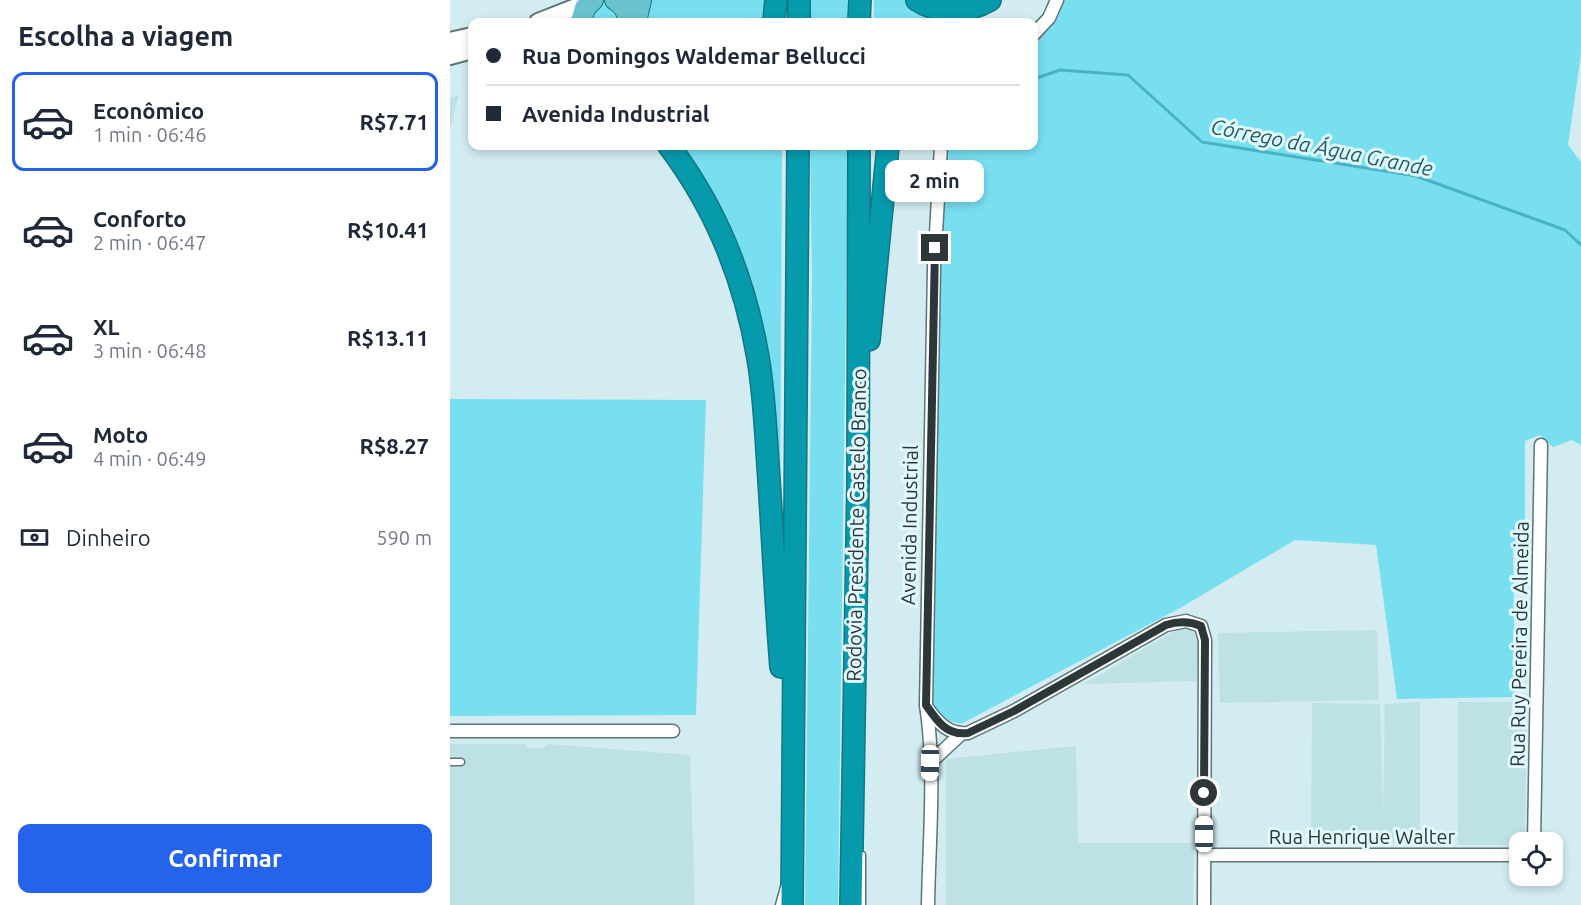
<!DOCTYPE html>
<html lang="pt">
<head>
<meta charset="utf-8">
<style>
  body { margin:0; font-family:Ubuntu,sans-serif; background:#f6f6f7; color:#1f2937; height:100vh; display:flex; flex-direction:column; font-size:22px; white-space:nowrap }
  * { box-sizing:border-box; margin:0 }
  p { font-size:20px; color:#747a83 }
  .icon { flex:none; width:33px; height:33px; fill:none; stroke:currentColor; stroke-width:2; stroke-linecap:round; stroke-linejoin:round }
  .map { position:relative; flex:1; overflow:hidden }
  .panel { display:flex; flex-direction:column; background:#fff; width:450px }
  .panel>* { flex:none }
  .guide { position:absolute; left:18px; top:18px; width:570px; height:132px; border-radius:12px; box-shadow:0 3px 9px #0003; display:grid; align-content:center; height:132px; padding:0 18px; background:#fff }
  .buttons { position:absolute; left:1059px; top:832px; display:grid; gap:12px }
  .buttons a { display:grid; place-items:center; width:54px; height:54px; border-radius:12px; background:#fff; box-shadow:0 3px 9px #0003; font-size:30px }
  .end { position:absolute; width:27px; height:27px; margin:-14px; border:8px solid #2d3739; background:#fff; box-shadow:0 0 0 3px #fff }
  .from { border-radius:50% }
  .bubble { position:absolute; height:42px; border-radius:12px; background:#fff; box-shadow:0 3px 9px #0003; font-size:20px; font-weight:600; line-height:42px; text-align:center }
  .car { position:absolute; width:18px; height:36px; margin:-18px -9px; border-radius:8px; box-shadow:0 0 4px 2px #0007; background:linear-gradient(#fff 24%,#345 0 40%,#fff 0 76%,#345 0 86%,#fff 0) }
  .guide b { display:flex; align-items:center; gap:21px; height:57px; font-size:22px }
  .guide b+b { border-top:2px solid #e0e1e3 }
  .guide i { width:15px; height:15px; background:#1f2937 }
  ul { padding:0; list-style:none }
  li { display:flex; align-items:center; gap:18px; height:99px; margin:0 12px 9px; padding:0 6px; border:3px solid transparent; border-radius:12px }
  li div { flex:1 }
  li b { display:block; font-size:22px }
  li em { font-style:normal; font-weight:600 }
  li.on { border-color:#2563eb }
  li>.icon { width:54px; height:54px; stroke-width:1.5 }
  h2 { padding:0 18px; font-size:27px; line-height:72px }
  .pay { display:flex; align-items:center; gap:15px; height:66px; padding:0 18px; font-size:22px }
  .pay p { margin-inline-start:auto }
  .action { display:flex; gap:12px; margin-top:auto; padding:12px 18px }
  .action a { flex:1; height:69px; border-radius:12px; background:#2563eb; color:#fff; font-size:24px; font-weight:600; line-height:69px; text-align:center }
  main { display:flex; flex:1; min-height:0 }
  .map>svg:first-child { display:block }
</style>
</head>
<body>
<main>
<section class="panel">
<h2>Escolha a viagem</h2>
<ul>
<li class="on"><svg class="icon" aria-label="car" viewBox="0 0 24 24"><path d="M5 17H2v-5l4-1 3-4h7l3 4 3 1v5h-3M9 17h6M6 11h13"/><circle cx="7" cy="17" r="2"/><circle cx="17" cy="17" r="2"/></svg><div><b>Econômico</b><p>1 min · 06:46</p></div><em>R$7.71</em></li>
<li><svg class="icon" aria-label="car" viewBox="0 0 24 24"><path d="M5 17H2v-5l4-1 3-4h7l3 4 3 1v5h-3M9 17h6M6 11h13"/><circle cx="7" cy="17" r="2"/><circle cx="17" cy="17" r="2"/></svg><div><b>Conforto</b><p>2 min · 06:47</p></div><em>R$10.41</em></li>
<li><svg class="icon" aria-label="car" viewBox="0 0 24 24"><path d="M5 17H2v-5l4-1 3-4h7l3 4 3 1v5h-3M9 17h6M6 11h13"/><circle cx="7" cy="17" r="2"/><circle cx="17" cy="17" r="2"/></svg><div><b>XL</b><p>3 min · 06:48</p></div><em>R$13.11</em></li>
<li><svg class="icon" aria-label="car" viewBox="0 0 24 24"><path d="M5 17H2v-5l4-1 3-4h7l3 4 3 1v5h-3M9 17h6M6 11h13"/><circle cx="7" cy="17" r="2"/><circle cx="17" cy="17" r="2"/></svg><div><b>Moto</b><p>4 min · 06:49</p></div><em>R$8.27</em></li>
</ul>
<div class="pay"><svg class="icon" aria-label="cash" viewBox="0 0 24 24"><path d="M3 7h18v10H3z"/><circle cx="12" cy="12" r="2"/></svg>Dinheiro<p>590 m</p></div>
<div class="action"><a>Confirmar</a></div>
</section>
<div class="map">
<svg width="1131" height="905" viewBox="0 0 1131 905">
  <rect width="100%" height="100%" fill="#d2ecf1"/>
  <!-- built -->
  <path fill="#bee1e6" d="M 9,95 L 0,129 L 0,98 Z
    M 728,629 L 740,629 L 750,637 L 747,681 L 634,684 Z
    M 927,630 L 929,700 L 770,703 L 768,633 Z
    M 970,702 L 970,842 L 861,842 L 862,703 L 930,704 L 933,815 L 935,704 Z
    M 1008,702 L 1077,702 L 1075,843 L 1070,843 L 1069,845 L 1008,845 Z
    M 0,744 L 75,744 L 78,748 L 93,748 L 98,744 L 240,755 L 245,905 L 0,905 Z
    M 626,746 L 628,843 L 744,843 L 743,905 L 496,905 L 496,759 Z"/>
  <!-- green -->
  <path fill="#77dff0" d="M 193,0 L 322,0 L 320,22 L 189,22 Z
    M 359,0 L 400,0 L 400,22 L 359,22 Z
    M 424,0 L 456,0 L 466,7 L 493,17 L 483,22 L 424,22 Z
    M 613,0 L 1131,0 L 1131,54 L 1118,145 L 1131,162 L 1131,445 L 1122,440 L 1103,447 L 1090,435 L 1075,441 L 1075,543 L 1063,547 L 1065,697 L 947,699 L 926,545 L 845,540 L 730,608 L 511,724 C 497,720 488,718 483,703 L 490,270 L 498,146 L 584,146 L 584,41 L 608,14 Z
    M 150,3 L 163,4 L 174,22 L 137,22 Z
    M 226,146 L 332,146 L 330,539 L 315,370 Z
    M 360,146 L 398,146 L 388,905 L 355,905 L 362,279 Z
    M 0,399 L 256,400 L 246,715 L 0,716 Z"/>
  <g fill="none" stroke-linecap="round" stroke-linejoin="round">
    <!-- stream -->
    <path stroke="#49b3c4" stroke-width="3" d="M 584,79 L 610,70 L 678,75 L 752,142 L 966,176 L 1115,230 L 1131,245"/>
    <!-- service casing -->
    <g stroke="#5d7478" stroke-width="9">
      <path id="service" d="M 0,762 L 11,762
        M 329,905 L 334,887
        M 412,905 L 412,855"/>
    </g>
    <!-- minor casing -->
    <g stroke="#5d7478" stroke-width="15">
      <path id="minor" d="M 584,34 L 599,18 L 607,0
        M 478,709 C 488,723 499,735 518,733 L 564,711 L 716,625 L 736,621 L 751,626 L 755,640 L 754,905
        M 0,731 L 223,731
        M 480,763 L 511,734
        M 1084,843 L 1091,445
        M 754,855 L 1070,855
        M 478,905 C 479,840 486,770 476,705 L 484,268 L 491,146"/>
    </g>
    <!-- secondary casing -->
    <g stroke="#5d7478" stroke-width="20">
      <path id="secondary" d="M 88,22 L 139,2
        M 0,41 L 22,36
        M 0,56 L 22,50"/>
    </g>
    <!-- primary casing -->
    <g stroke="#147784" stroke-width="22">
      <path id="primary" d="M 165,0 C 174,5 178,13 178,22
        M 131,22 L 135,8 L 143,0
        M 186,22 L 191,0"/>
    </g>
    <!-- motorway casing -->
    <g stroke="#147784" stroke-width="24">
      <path id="motorway" d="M 467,0 C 490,15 517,13 540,0
        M 324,22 L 326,0
        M 349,22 L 349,0
        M 409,22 L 410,0
        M 219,146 C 266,208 295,281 308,358 C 315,398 316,440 319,480 C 323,542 326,605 331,667
        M 419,340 L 438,146
        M 342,905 L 348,146
        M 401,905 L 408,481 L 409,146"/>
    </g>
    <!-- service -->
    <use href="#service" stroke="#fff" stroke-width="6"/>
    <!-- minor -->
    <use href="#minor" stroke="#fff" stroke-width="12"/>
    <!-- secondary -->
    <use href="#secondary" stroke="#fff" stroke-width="16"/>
    <!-- primary -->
    <use href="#primary" stroke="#6ac2ce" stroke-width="20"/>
    <!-- motorway -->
    <use href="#motorway" stroke="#069aad" stroke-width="21"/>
  </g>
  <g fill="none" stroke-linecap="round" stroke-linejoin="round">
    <!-- route -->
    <path stroke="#2d3739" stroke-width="8" d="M 485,248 L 476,705 C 487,721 497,736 518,733 L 564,711 L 716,625 C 729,621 739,621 751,626 L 755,640 L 754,793"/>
  </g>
  <g text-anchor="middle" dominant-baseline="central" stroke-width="6" stroke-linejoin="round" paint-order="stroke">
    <!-- street labels -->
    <g font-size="20" fill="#2d3739" stroke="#dff9fe">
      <text transform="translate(406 525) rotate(-89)">Rodovia Presidente Castelo Branco</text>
      <text transform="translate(459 525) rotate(-89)">Avenida Industrial</text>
      <text transform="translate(1069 644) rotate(-89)">Rua Ruy Pereira de Almeida</text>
      <text x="912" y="836">Rua Henrique Walter</text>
    </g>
    <!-- water labels -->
    <g font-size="21" font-style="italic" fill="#225c65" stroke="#dff9fe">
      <text transform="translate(872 147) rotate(11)">Córrego da Água Grande</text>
    </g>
  </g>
</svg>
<div class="buttons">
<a><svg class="icon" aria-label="locate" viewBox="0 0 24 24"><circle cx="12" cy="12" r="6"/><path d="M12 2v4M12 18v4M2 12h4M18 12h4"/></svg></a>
</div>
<i class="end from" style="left:754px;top:793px"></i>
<i class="end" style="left:485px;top:248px"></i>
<div class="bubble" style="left:435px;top:160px;width:99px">2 min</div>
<i class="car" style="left:480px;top:763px;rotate:181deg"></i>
<i class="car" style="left:754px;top:834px;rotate:0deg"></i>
<div class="guide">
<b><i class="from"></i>Rua Domingos Waldemar Bellucci</b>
<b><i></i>Avenida Industrial</b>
</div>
</div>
</main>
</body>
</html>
